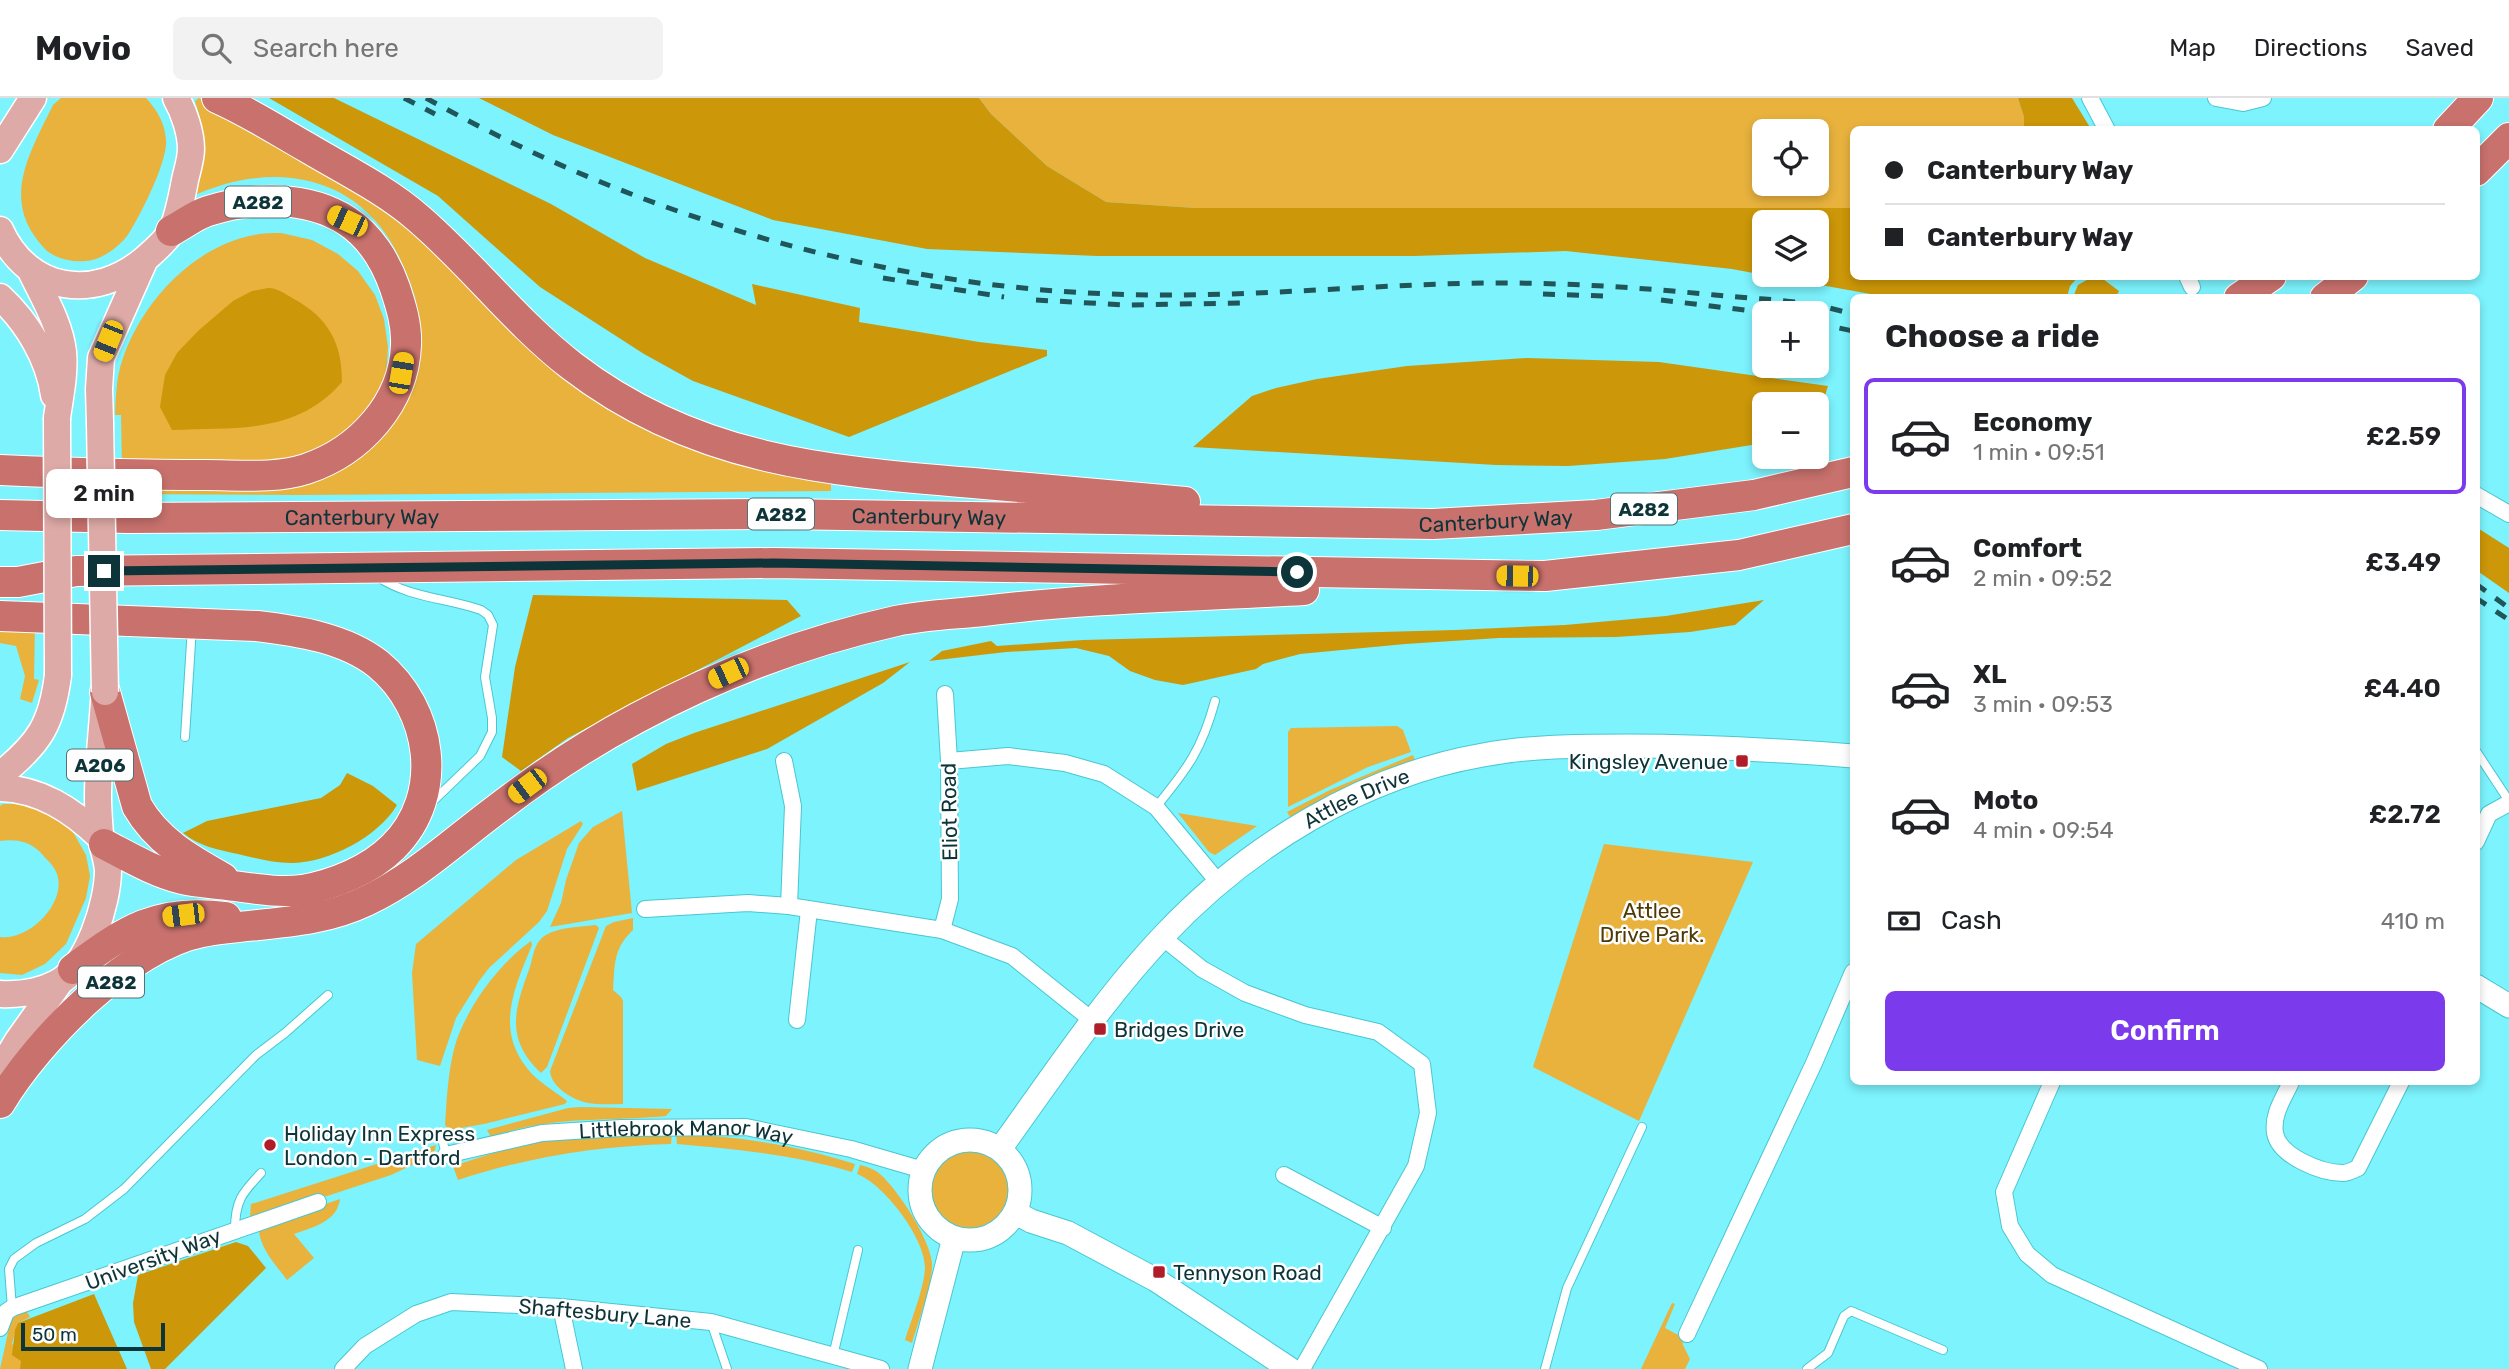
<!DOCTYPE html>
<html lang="en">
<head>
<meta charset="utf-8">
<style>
  body { margin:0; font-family:Rubik,sans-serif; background:#f2f2f2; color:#202124; height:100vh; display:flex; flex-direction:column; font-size:26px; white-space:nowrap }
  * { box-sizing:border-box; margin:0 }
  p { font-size:23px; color:#757577 }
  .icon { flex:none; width:38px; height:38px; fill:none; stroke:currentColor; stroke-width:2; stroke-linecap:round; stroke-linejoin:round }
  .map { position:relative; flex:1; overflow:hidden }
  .side { position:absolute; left:1850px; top:196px; width:630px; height:791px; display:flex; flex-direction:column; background:#fff; border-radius:10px; box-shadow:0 4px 10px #0003 }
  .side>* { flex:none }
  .hud { position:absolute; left:1850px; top:28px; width:630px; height:154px; border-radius:10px; box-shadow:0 4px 10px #0003; display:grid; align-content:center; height:154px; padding:0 35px; background:#fff }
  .controls { position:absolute; left:1752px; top:21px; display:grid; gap:14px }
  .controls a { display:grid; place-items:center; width:77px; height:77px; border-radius:10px; background:#fff; box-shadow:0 4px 10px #0003; font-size:35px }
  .scale { position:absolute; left:21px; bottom:18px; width:144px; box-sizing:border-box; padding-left:7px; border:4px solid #0d3438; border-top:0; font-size:19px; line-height:24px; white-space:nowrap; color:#0d3438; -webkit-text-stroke:5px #fefefe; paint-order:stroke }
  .end { position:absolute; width:32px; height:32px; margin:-16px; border:9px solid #0d3438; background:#fff; box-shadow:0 0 0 4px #fff }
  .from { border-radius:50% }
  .bubble { position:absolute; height:49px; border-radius:10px; background:#fff; box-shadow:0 4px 10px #0003; font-size:23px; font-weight:600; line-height:49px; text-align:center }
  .car { position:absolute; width:21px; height:42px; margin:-21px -10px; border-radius:9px; box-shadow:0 0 5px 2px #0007; background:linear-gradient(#f5c518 24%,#345 0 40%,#f5c518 0 76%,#345 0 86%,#f5c518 0) }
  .hud b { display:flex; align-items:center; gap:24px; height:66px; font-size:26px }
  .hud b+b { border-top:2px solid #e0e0e0 }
  .hud i { width:18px; height:18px; background:#202124 }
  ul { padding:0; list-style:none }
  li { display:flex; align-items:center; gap:21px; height:116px; margin:0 14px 10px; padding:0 21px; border:4px solid transparent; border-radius:10px }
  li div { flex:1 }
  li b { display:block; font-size:26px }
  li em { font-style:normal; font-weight:600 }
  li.active { border-color:#7c3aed }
  li>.icon { width:63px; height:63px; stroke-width:1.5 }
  h2 { padding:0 35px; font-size:32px; line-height:84px }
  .pay { display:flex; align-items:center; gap:18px; height:77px; padding:0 35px; font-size:26px }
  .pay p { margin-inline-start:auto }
  .cta { display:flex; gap:14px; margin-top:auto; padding:14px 35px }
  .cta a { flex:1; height:80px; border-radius:10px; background:#7c3aed; color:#fff; font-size:28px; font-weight:600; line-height:80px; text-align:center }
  header { display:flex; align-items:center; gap:42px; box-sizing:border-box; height:98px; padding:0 35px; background:#fff; border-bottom:2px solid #e0e0e0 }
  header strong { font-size:33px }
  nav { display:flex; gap:38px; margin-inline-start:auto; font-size:24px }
  .search { width:490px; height:63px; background:#f2f2f2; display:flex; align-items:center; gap:18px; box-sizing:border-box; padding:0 24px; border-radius:10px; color:#757577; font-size:26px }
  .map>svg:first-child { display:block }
</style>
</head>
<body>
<header>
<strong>Movio</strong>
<div class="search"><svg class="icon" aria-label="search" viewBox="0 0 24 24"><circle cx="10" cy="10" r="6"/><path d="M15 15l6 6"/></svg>Search here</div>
<nav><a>Map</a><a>Directions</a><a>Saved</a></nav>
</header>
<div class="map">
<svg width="2509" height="1271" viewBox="0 0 2509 1271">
  <rect width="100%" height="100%" fill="#7cf3fd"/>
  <!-- green -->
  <path fill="#e8b23d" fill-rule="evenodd" d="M 61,0 L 146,0 C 157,12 165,25 166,42 C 168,63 141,116 129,135 C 122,146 109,156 96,161 C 81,166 59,163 46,152 C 0,105 27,60 53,7 Z
    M 199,0 L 370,102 L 708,357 L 750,370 L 831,385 L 831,393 L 301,397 L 118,396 L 118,386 L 339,370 C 360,333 381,296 403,258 C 408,250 419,236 419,226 C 419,206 410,182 402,165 C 363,76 274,60 191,99 C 207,59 208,44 195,3 Z
    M 979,0 L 2018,0 L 2024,19 L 2024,31 L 1853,32 L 1853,110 L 1195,110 L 1106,104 L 1047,68 L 991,16 ZM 1764,33 L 1816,33 L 1816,86 L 1764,86 Z
    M 281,135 L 312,142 L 338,156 L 358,173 L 375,197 L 384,221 L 388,249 L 386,278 L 364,323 L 294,367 L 122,369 L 121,317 L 115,317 C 116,299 116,281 122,263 C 141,205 192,149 254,137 C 263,135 273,135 281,135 Z
    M 0,526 L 35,528 L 34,581 L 39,582 L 32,605 L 20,601 L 25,578 L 16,548 L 0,545 Z
    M 1397,628 L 1403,632 L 1411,654 L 1368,669 L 1288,709 L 1288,634 L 1291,630 Z
    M 1413,657 L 1416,665 L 1292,722 L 1287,714 L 1330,692 Z
    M 3,706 L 27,706 L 57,718 L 73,734 L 86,757 L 90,778 L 86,800 L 66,846 L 45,866 L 22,877 L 0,875 L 0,839 C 29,843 67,805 57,776 C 54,767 46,761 40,754 C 29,743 15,741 0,743 L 0,708 Z
    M 622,713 L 632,815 L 550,829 L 561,805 L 566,782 L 579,745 L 593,729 Z
    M 1178,715 L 1184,716 L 1257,728 L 1215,757 L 1209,754 Z
    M 581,723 L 583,726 L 567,751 L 547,813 L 539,824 L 489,870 L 479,883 L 456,920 L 440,968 L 417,962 L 412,875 L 416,846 L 516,762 Z
    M 1604,746 L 1753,764 L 1639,1023 L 1533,969 Z
    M 633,820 L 633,832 C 613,851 615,866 613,892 L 621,899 L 623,903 L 623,1006 C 612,1006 599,1007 588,1005 C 573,1002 551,989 550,973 L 606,828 L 614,824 Z
    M 596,827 L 599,830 L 547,969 L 541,975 C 504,940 515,910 530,869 C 533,859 534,846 543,839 C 556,829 580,829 596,827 Z
    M 531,843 L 532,847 C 514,891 493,934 532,976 C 543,987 556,994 567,1003 L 565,1006 L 484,1026 L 449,1032 L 445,1027 C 447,999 448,968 457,941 C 471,904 499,866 531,843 Z
    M 580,1009 L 672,1011 L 666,1018 C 604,1024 553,1017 491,1039 L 487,1032 L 568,1010 Z
    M 672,1035 L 671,1046 C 598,1048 528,1059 458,1082 L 453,1068 C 484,1058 515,1047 547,1042 C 588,1035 630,1036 672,1035 Z
    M 676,1036 C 738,1038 796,1047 855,1066 L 852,1074 C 794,1057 736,1051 677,1046 Z
    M 436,1047 L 434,1055 L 429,1059 L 391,1077 L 254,1122 L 250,1119 L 251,1106 L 258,1104 Z
    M928 1092a43 43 0 1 1 86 0a43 43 0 1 1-86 0Z
    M 860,1067 C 868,1069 874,1071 880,1076 C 898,1092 930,1141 932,1165 C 933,1184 918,1225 912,1245 L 905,1242 C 911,1223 925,1187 925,1169 C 925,1140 883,1085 857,1076 Z
    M 340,1101 C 337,1124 313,1129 294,1136 L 314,1160 L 287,1182 C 276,1167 258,1149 259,1129 Z
    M 1672,1205 L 1675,1206 L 1665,1230 L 1682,1239 L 1683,1247 L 1690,1261 L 1685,1271 L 1641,1271 Z
    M 26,1212 L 30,1219 L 18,1225 L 12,1245 L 21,1263 L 22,1269 L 20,1271 L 0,1271 L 11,1221 Z"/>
  <!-- forest -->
  <path fill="#cc9708" d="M 269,0 L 334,0 L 551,106 L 645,160 L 756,207 L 752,186 L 860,210 L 859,224 L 979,244 L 1047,252 L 1047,258 L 849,339 L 693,283 L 644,256 L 540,189 L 438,98 Z
    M 479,0 L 979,0 L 991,16 L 1047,68 L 1106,104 L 1195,110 L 1853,110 L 1853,178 L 2078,179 L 2070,188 L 2067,199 L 1887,199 L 1765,177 L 1816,177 L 1816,124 L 1764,124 L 1764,177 L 1732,171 L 1566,153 L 1414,158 L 1098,158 L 927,151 L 773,122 L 553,37 Z
    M 2018,0 L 2072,0 L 2091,31 L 2024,31 L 2024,19 Z
    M 2092,179 L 2103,181 L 2119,193 L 2116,199 L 2073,199 L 2078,187 Z
    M 268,190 C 278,190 285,196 294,201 C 328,220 342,244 342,284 C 296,337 236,329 172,332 L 160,309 L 165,277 L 177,255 L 198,233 L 233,203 L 252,193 Z
    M 1527,260 L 1659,264 L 1828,288 L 1823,304 L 1817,312 L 1816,306 L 1764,306 L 1764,345 L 1665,361 L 1568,368 L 1496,367 L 1193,349 L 1252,298 L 1276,290 L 1317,281 L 1407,268 Z
    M 2476,429 L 2509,450 L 2509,495 L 2476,472 Z
    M 533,497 L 787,502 L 801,518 L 568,640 L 521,673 L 502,659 L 515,569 Z
    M 1764,502 L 1735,527 L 1690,534 L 1616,539 L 1499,540 L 1405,546 L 1300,556 L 1263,566 L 1256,571 L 1183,587 L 1155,582 L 1130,573 L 1109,558 L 1076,550 L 1006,554 L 929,563 L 942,553 L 991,543 L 997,548 L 1083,542 L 1455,532 L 1565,527 L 1666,518 Z
    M 910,564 L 883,585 L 767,651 L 637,693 L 632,666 L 666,646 L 694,635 Z
    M 347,675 L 373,688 L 397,707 C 378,739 328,765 291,765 C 273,765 255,760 238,756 C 218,752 199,748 183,735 L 207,723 L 321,700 L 340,687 Z
    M 236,1144 L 248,1148 L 266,1170 L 165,1271 L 151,1271 L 134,1224 L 133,1205 L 138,1177 Z
    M 94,1196 L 127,1271 L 20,1271 L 21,1263 L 12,1257 L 15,1232 L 18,1225 Z"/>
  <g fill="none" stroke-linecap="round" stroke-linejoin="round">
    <!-- lane casing -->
    <g stroke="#4bc6d0" stroke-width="10">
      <path id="lane" d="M 378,479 C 410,500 446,500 481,512 L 488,517 L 493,527 L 485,579 L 492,620 L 492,634 L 480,658 L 430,706
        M 185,639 L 192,529
        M 2476,653 L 2509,703
        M 1156,709 C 1188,670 1202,651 1215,603
        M 441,1036 L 446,1057
        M 235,1132 C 235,1103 242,1095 261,1075
        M 12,1210 L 9,1171 L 14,1161 L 36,1145 L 85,1121 L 124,1091 L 256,957 L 285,935 L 328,897
        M 711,1224 L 727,1271
        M 833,1258 L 858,1152
        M 1545,1271 L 1567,1190 L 1642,1029
        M 1807,1271 L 1828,1255 L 1844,1218 L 1851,1213 L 1943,1252"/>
    </g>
    <!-- street casing -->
    <g stroke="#4bc6d0" stroke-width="18">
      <g id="street">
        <path d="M 2090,0 L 2107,32"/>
        <path d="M 2216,0 L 2243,5 L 2263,0"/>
        <path d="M 2187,178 L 2192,189"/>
        <path d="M 2476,397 L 2509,416"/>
        <path d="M 784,663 L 793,708 L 789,808"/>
        <path d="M 949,663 L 1008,658 L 1065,665 L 1104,676 L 1156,709 L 1219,785"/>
        <path d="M 2476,744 L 2489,716 L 2509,705"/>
        <path d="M 645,811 L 748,805 L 789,808 L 942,832 L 1012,858 L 1093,923"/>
        <path d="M 942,832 L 950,801 L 949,663 L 945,596"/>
        <path d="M 1162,839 L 1202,871 L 1245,895 L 1305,917 L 1378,934 L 1422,966 L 1428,1015 L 1416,1068 L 1302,1271"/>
        <path d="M 797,922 L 809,812"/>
        <path d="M 2052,984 L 2004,1094 L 2010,1128 L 2027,1156 L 2052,1177 L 2259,1271"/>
        <path d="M 2291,984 C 2284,1000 2272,1016 2275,1035 C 2279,1058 2321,1075 2343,1075 C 2348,1075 2353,1072 2358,1070 L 2401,984"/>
        <path id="s1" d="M 446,1057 L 542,1035 L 621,1030 L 746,1029 L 851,1051 L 923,1072"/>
        <path d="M 1284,1077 L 1383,1130"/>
        <path d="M 561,1209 L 574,1271"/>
        <path d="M 0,1230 L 6,1214 L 12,1210 L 318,1104"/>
        <path d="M 1687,1236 L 1814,965 L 1853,874"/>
        <path d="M 343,1271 L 365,1248 L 416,1216 L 451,1204 L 561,1209 L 711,1224 L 881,1271"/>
      </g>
    </g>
    <!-- secondary casing -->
    <g stroke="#4bc6d0" stroke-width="25">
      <g id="secondary">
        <path d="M 2476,888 L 2509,908"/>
        <circle cx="970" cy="1092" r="50"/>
        <path id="s2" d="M 1000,1051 C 1052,979 1104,900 1165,836 C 1248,748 1362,678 1483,657 C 1530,648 1578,648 1626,648 C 1702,648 1777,652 1853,658"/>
        <path d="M 1016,1115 L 1031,1123 L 1068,1135 L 1156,1182 L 1290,1271"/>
        <path d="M 920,1271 L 954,1140"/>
      </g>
    </g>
    <!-- primary casing -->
    <g stroke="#fff" stroke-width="29">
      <path id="primary" d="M 0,52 L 33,0
        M 0,132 C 28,194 94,204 145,161 C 154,153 165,144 171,134 C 178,120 182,98 185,82 C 187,73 191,61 191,51 C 191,35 184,14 176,0
        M 31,173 C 43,198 60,226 63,254 C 65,276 60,298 57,320
        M 0,199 C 27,224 49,260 54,297
        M 100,325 L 99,291 L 101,260 L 145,161
        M 0,677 C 39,646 52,626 58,577
        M 0,690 C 40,691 72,712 100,739
        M 0,896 C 18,897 40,894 57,885 C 88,869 108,805 108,772 C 107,759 102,748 100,736 C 99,724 98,711 98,699 C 98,667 102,635 104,603
        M 0,973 L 17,944 L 59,885"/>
    </g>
    <!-- highway casing -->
    <g stroke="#fff" stroke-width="32">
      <g id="highway">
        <path d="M 217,0 C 249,14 278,33 308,50 C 345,72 386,92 418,120 C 472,166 515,224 572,268 C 694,362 825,373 973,385 C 1044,391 1114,398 1185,404"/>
        <path d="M 2448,32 L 2478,0"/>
        <path d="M 2476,73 L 2509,40"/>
        <path d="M 2239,200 L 2271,178"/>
        <path d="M 2325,200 L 2353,178"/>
        <path d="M 0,372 C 69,375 138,377 206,377 C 239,377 275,381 306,371 C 360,353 404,305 406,247 C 407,227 401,208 395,190 C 386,164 370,138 347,123 C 307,97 252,99 208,113 C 195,117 183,127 171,133"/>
        <path id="s3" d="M 0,417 L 128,420 L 780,416 L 1433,426 L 1596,417 L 1754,397 L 1853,374"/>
        <path d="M 0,484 L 18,484 L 76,473 L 773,465 L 1545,478 L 1739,457 L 1853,431"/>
        <path d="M 0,518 L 257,528 C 298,533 345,540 378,566 C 432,610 446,697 393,749 C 370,772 335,786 303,792 C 279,795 257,791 234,788 C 217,785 199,785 182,781 C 154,774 129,759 104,746"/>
        <path d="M 105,594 L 137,708 C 157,743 189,761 223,780"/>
        <path d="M 73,871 C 126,832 157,810 226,819"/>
        <path d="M 0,1005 C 37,943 129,848 202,834 C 258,824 314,828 366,803 C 415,780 454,743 497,711 C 541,677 588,646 637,620 C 719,576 806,543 896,523 C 924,517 955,516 983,513 C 1089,500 1197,498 1304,492"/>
      </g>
    </g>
    <!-- lane -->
    <use href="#lane" stroke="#fff" stroke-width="8"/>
    <!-- street -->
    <use href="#street" stroke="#fff" stroke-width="16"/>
    <!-- secondary -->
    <use href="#secondary" stroke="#fff" stroke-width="23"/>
    <!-- primary -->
    <use href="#primary" stroke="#deaaa7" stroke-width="26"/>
    <!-- highway -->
    <use href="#highway" stroke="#c8716d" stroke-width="30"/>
    <!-- rail -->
    <path stroke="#20555a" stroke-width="5" stroke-dasharray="12 12" stroke-linecap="butt" d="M 404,0 L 435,16
      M 426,0 C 649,124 901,196 1157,197 C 1272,198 1387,185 1502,185 C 1573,185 1644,190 1715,197 C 1744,200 1774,201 1803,205 C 1820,207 1837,212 1853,216
      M 883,180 L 1004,199
      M 1543,196 L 1606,198
      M 1036,202 L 1126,207 L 1242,205
      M 1661,202 L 1769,215
      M 1816,225 L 1853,233
      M 2476,486 L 2509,510
      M 2476,500 L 2509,522"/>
    <!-- primary-bridge casing -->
    <g stroke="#fff" stroke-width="29" stroke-linecap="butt">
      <path id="primary-bridge" d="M 57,320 L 58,577
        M 100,325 L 105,594"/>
    </g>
    <!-- primary-bridge -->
    <use href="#primary-bridge" stroke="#deaaa7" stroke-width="26"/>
  </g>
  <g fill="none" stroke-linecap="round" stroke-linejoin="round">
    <!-- route -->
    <path stroke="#0d3438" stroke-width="9" d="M 104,473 L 773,465 L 1297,474"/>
  </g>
  <!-- markers -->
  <g fill="#af1c2a" stroke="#fefefe" stroke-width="2.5">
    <rect x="1735" y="656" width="14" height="14" rx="3.5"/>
    <rect x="1093" y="924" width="14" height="14" rx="3.5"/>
    <circle cx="270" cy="1047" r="7"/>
    <rect x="1152" y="1167" width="14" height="14" rx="3.5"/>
  </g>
  <g text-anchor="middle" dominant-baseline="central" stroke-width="5" stroke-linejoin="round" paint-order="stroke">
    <!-- shield labels -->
    <g fill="#fefefe" stroke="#557173" stroke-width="2">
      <rect x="225" y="88.5" width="66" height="31" rx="5"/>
      <rect x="1611" y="395.5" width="66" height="31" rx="5"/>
      <rect x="748" y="400.5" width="66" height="31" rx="5"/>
      <rect x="67" y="651.5" width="66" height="31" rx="5"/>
      <rect x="78" y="868.5" width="66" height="31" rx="5"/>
    </g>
    <g font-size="19" font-weight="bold" fill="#0d3438">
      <text x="258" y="104">A282</text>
      <text x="1644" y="411">A282</text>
      <text x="781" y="416">A282</text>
      <text x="100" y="667">A206</text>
      <text x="111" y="884">A282</text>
    </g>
    <!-- street labels -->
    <g font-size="21" fill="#0d3438" stroke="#fefefe">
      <text stroke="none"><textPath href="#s3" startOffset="929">Canterbury Way</textPath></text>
      <text stroke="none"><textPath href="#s3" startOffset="362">Canterbury Way</textPath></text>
      <text stroke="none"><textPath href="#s3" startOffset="1496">Canterbury Way</textPath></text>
      <text stroke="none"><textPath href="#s2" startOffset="508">Attlee Drive</textPath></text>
      <text transform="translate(949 714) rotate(-91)">Eliot Road</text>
      <text stroke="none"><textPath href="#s1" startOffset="243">Littlebrook Manor Way</textPath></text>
      <text transform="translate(153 1161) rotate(-20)">University Way</text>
      <text transform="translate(605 1215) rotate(5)">Shaftesbury Lane</text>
    </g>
    <!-- poi labels -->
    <g font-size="21" fill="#0d3438" stroke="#fefefe" text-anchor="start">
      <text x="1728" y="663" text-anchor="end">Kingsley Avenue</text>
      <text x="1114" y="931">Bridges Drive</text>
      <text x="284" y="1035">Holiday Inn Express<tspan x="284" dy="24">London - Dartford</tspan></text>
      <text x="1173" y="1174">Tennyson Road</text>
    </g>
    <!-- park labels -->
    <g font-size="21" fill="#4f3a07" stroke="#fefefe">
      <text x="1652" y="812">Attlee<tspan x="1652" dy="24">Drive Park.</tspan></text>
    </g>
  </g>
</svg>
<div class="controls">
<a><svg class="icon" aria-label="locate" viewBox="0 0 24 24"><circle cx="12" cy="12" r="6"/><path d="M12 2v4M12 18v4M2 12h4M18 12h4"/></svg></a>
<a><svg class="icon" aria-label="layers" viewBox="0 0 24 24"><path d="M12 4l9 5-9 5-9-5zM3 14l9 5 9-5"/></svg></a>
<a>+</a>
<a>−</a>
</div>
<div class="scale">50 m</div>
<i class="end from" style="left:1297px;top:474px"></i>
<i class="end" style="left:104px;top:473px"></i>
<div class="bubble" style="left:46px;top:371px;width:116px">2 min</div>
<i class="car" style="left:347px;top:123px;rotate:295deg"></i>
<i class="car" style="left:108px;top:243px;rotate:202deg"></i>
<i class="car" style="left:401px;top:275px;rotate:10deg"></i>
<i class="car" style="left:1517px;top:478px;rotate:271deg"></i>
<i class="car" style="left:728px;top:575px;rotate:245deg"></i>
<i class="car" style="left:527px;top:688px;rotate:233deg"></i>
<i class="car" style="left:183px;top:817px;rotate:263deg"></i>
<div class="hud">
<b><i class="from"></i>Canterbury Way</b>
<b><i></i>Canterbury Way</b>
</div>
<section class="side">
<h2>Choose a ride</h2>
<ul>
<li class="active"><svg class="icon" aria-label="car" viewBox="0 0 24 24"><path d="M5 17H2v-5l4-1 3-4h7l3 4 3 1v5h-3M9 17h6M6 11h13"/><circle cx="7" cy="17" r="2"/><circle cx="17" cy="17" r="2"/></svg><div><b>Economy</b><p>1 min · 09:51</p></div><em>£2.59</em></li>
<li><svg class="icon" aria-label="car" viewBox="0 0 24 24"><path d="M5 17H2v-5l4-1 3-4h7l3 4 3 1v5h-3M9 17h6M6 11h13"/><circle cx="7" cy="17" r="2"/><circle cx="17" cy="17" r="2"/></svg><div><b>Comfort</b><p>2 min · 09:52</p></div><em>£3.49</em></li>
<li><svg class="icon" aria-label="car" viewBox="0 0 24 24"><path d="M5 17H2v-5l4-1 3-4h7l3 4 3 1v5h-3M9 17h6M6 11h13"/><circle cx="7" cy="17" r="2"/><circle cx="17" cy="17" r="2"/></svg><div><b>XL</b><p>3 min · 09:53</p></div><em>£4.40</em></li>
<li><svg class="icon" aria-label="car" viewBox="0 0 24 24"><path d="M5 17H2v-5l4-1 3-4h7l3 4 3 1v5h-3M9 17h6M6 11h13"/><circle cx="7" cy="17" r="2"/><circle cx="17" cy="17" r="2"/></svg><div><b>Moto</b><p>4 min · 09:54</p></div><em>£2.72</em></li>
</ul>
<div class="pay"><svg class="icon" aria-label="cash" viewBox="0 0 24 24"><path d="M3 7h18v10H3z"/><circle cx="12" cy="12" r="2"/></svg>Cash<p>410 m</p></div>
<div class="cta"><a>Confirm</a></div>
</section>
</div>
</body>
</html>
